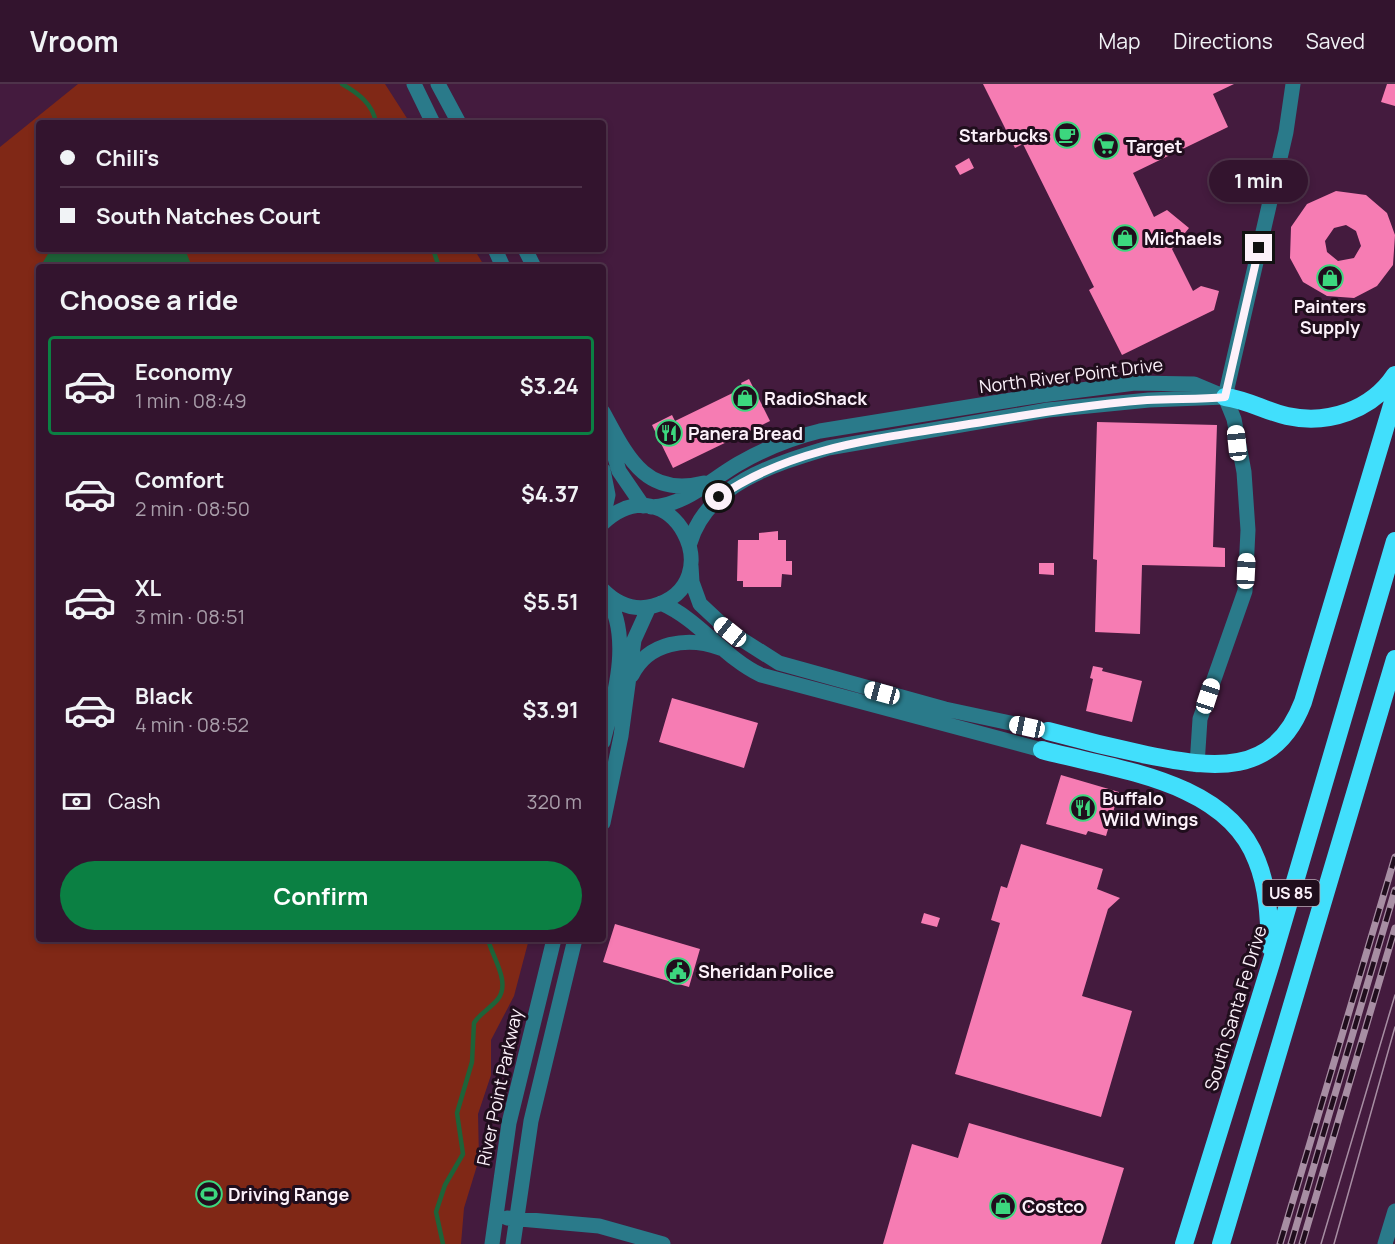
<!DOCTYPE html>
<html lang="en">
<head>
<meta charset="utf-8">
<style>
  body { margin:0; font-family:Manrope,sans-serif; background:#3b1d36; color:#f1f3f6; height:100vh; display:flex; flex-direction:column; font-size:22px; white-space:nowrap }
  * { box-sizing:border-box; margin:0 }
  p { font-size:20px; color:#a99eaa }
  .icon { flex:none; width:33px; height:33px; fill:none; stroke:currentColor; stroke-width:2; stroke-linecap:round; stroke-linejoin:round }
  .map { position:relative; flex:1; overflow:hidden }
  .side { position:absolute; left:36px; top:180px; width:570px; height:678px; display:flex; flex-direction:column; background:#33142e; border-radius:6px; box-shadow:0 3px 9px #0003,0 0 0 2px #4e334a }
  .side>* { flex:none }
  .banner { position:absolute; left:36px; top:36px; width:570px; height:132px; border-radius:6px; box-shadow:0 3px 9px #0003,0 0 0 2px #4e334a; display:grid; align-content:center; height:132px; padding:0 24px; background:#33142e }
  .end { position:absolute; width:27px; height:27px; margin:-14px; border:8px solid #fcf1fa; background:#111; box-shadow:0 0 0 3px #111 }
  .from { border-radius:50% }
  .bubble { position:absolute; height:42px; border-radius:21px; background:#33142e; box-shadow:0 3px 9px #0003,0 0 0 2px #4e334a; font-size:20px; font-weight:700; line-height:42px; text-align:center }
  .car { position:absolute; width:18px; height:36px; margin:-18px -9px; border-radius:8px; box-shadow:0 0 4px 2px #0007; background:linear-gradient(#fff 24%,#345 0 40%,#fff 0 76%,#345 0 86%,#fff 0) }
  .banner b { display:flex; align-items:center; gap:21px; height:57px; font-size:22px }
  .banner b+b { border-top:2px solid #4e334a }
  .banner i { width:15px; height:15px; background:#f1f3f6 }
  ul { padding:0; list-style:none }
  li { display:flex; align-items:center; gap:18px; height:99px; margin:0 12px 9px; padding:0 12px; border:3px solid transparent; border-radius:6px }
  li div { flex:1 }
  li b { display:block; font-size:22px }
  li em { font-style:normal; font-weight:700 }
  li.selected { border-color:#0b8043 }
  li>.icon { width:54px; height:54px; stroke-width:1.5 }
  h2 { padding:0 24px; font-size:27px; line-height:72px }
  .pay { display:flex; align-items:center; gap:15px; height:66px; padding:0 24px; font-size:22px }
  .pay p { margin-inline-start:auto }
  .cta { display:flex; gap:12px; margin-top:auto; padding:12px 24px }
  .cta a { flex:1; height:69px; border-radius:36px; background:#0b8043; color:#fff; font-size:24px; font-weight:700; line-height:69px; text-align:center }
  header { display:flex; align-items:center; gap:36px; box-sizing:border-box; height:84px; padding:0 30px; background:#33142e; border-bottom:2px solid #4e334a }
  header strong { font-size:28px }
  nav { display:flex; gap:33px; margin-inline-start:auto; font-size:21px }
  .map>svg:first-child { display:block }
</style>
</head>
<body>
<header>
<strong>Vroom</strong>
<nav><a>Map</a><a>Directions</a><a>Saved</a></nav>
</header>
<div class="map">
<svg width="1395" height="1160" viewBox="0 0 1395 1160">
  <rect width="100%" height="100%" fill="#441b3e"/>
  <!-- green -->
  <path fill="#802816" d="M 78,0 L 385,0 L 410,39 L 39,39 L 39,165 L 474,165 L 485,183 L 39,183 L 39,855 L 529,855 L 514,912 L 491,956 L 491,991 L 478,1030 L 479,1075 L 464,1124 L 461,1160 L 0,1160 L 0,63 Z"/>
  <!-- water -->
  <path fill="#1e6339" d="M 51,165 L 185,165 L 192,183 L 40,183 Z"/>
  <g fill="none" stroke-linecap="round" stroke-linejoin="round">
    <!-- stream -->
    <path stroke="#1e6339" stroke-width="4.5" d="M 342,0 C 358,9 373,20 376,39
      M 433,165 L 439,183
      M 443,1160 L 436,1128 L 445,1101 L 463,1070 L 457,1029 L 472,978 L 474,939 C 480,929 491,924 498,915 C 511,898 492,873 488,855"/>
  </g>
  <!-- building -->
  <path fill="#f67cb3" fill-rule="evenodd" d="M 983,0 L 1234,0 L 1213,10 L 1228,43 L 1133,89 L 1154,133 L 1167,126 L 1189,144 L 1172,165 L 1193,207 L 1201,202 L 1219,207 L 1214,226 L 1122,271 L 1089,206 L 1094,203 L 1023,60 L 1015,64 Z
    M 1387,0 L 1395,0 L 1395,22 L 1381,18 Z
    M 969,74 L 974,84 L 960,91 L 955,82 Z
    M 1336,107 L 1366,111 L 1387,129 L 1395,151 L 1393,181 L 1377,202 L 1354,214 L 1327,212 L 1303,198 L 1290,174 L 1291,143 L 1307,120 ZM 1346,141 L 1356,147 L 1361,162 L 1354,174 L 1338,177 L 1327,168 L 1325,157 L 1334,144 Z
    M 749,295 L 770,337 L 673,384 L 652,341 L 672,331 L 675,337 L 743,304 L 741,299 Z
    M 1097,338 L 1217,341 L 1213,463 L 1225,464 L 1225,483 L 1142,481 L 1140,550 L 1095,548 L 1097,476 L 1093,475 Z
    M 778,447 L 778,456 L 786,456 L 786,477 L 792,477 L 792,491 L 782,490 L 781,503 L 743,503 L 743,497 L 737,497 L 738,456 L 759,456 L 759,449 Z
    M 1039,479 L 1054,479 L 1054,491 L 1039,490 Z
    M 1093,582 L 1103,584 L 1102,587 L 1142,597 L 1132,638 L 1086,627 L 1093,595 L 1090,594 Z
    M 672,614 L 758,639 L 744,684 L 659,658 Z
    M 1061,691 L 1119,708 L 1106,752 L 1088,747 L 1086,751 L 1046,740 Z
    M 1021,760 L 1103,785 L 1097,805 L 1120,814 L 1108,825 L 1082,912 L 1132,927 L 1101,1033 L 955,990 L 1000,839 L 991,836 L 1001,802 L 1007,804 Z
    M 924,829 L 940,834 L 937,843 L 921,839 Z
    M 615,840 L 700,865 L 689,903 L 603,878 Z
    M 969,1039 L 1124,1084 L 1101,1160 L 883,1160 L 912,1060 L 958,1074 Z"/>
  <g fill="none" stroke-linecap="round" stroke-linejoin="round">
    <!-- minor -->
    <path stroke="#2a7a8a" stroke-width="15" d="M 414,0 L 433,39
      M 438,0 L 459,39
      M 495,165 L 503,183
      M 525,165 L 534,183
      M 603,328 C 627,372 645,414 704,399
      M 608,350 L 619,387 L 643,422
      M 603,386 L 608,411 L 603,434
      M 651,423 C 686,421 709,397 738,380 C 764,365 791,354 820,347 L 1042,311 L 1135,299 L 1194,300 L 1225,313
      M 603,439 C 671,376 734,500 653,522 C 634,527 617,520 603,506
      M 690,459 C 707,400 775,380 828,364 L 1048,326 L 1149,316 L 1225,313
      M 691,482 L 692,498 L 700,520 L 730,548 L 779,579 L 945,625 L 1048,647
      M 661,519 C 700,536 723,573 761,591 L 1042,666
      M 632,591 C 648,558 688,552 720,564
      M 603,658 C 614,614 633,552 606,512
      M 1197,681 L 1200,635 L 1245,507 L 1248,446 L 1244,388 L 1234,335 L 1225,313 L 1286,48 L 1293,0
      M 603,739 L 621,652 L 634,556 L 649,523
      M 507,1134 L 599,1142 L 663,1160
      M 492,1160 L 509,1039 L 554,855
      M 513,1160 L 531,1037 L 575,855
      M 1385,1160 L 1395,1127"/>
    <!-- highway -->
    <path stroke="#41dffc" stroke-width="18" d="M 1225,313 C 1248,316 1265,327 1287,332 C 1328,341 1372,326 1395,291
      M 1048,647 C 1081,656 1114,664 1147,671 C 1212,684 1274,694 1303,618 L 1395,311
      M 1042,666 C 1115,686 1227,696 1257,777 C 1268,804 1269,834 1270,863
      M 1184,1160 L 1271,879 L 1395,457
      M 1221,1160 L 1395,575"/>
    <!-- tram -->
    <path stroke="#a78ea3" stroke-width="1.5" d="M 1321,1160 L 1395,911
      M 1334,1160 L 1395,943"/>
    <!-- rail casing -->
    <g stroke="#a78ea3" stroke-width="7">
      <path id="rail" d="M 1280,1160 L 1395,773
        M 1291,1160 L 1395,806
        M 1302,1160 L 1395,844"/>
    </g>
    <!-- rail -->
    <use href="#rail" stroke="#200e1d" stroke-width="4.5" stroke-dasharray="14" stroke-linecap="butt"/>
  </g>
  <g fill="none" stroke-linecap="round" stroke-linejoin="round">
    <!-- route -->
    <path stroke="#fcf1fa" stroke-width="8" d="M 719,413 C 790,364 875,355 957,342 C 1021,332 1083,321 1147,316 C 1173,314 1199,316 1225,313 L 1259,164"/>
  </g>
  <!-- icons -->
  <defs>
    <g id="cafe-ring" transform="scale(1.35)"><circle r="9.5" fill="#200e1d" stroke="#3cd77e" stroke-width="1.5"/><path d="M-5.5-4.5H6V0H3Q3 3.5 0 3.5H-2.5Q-5.5 3.5-5.5 0ZM3-3.2v2h1.7v-2ZM-6 4.5H4V6H-6Z" fill="#3cd77e"/></g>
    <g id="supermarket-ring" transform="scale(1.35)"><circle r="9.5" fill="#200e1d" stroke="#3cd77e" stroke-width="1.5"/><path d="M-6-5.5h2.5l.6 2H6L4.5 2H-2.5L-4.4-4H-6ZM-1.5 3.2a1.3 1.3 0 1 0 .1 0ZM3 3.2a1.3 1.3 0 1 0 .1 0Z" fill="#3cd77e"/></g>
    <g id="shop-ring" transform="scale(1.35)"><circle r="9.5" fill="#200e1d" stroke="#3cd77e" stroke-width="1.5"/><path d="M-5-2.5h2.3a2.7 3.5 0 0 1 5.4 0H5L5.5 6h-11ZM-1.5-2.5h3a1.5 2.3 0 0 0-3 0Z" fill="#3cd77e"/></g>
    <g id="restaurant-ring" transform="scale(1.35)"><circle r="9.5" fill="#200e1d" stroke="#3cd77e" stroke-width="1.5"/><path d="M-5-6h1v4h1v-4h1v4h1v-4h1v5L-1.5 .5V6h-2V.5L-5-1ZM5-6V6H3V1.5H1.5Q1.5-4 5-6Z" fill="#3cd77e"/></g>
    <g id="civic-ring" transform="scale(1.35)"><circle r="9.5" fill="#200e1d" stroke="#3cd77e" stroke-width="1.5"/><path d="M-.6-6.5H3V-4.5H.6V-3L4-1V1h2V6H-6V1h2V-1L-.6-3ZM-1.2 2.5V6h2.4V2.5Z" fill="#3cd77e"/></g>
    <g id="stadium-ring" transform="scale(1.35)"><circle r="9.5" fill="#200e1d" stroke="#3cd77e" stroke-width="1.5"/><path d="M0-5a6.5 5 0 1 0 0 10a6.5 5 0 1 0 0-10ZM-3.5-1.8h7v3.6h-7Z" fill="#3cd77e"/></g>
  </defs>
  <g fill-rule="evenodd">
    <use href="#cafe-ring" x="1067" y="51"/>
    <use href="#supermarket-ring" x="1106" y="62"/>
    <use href="#shop-ring" x="1125" y="154"/>
    <use href="#shop-ring" x="1330" y="194"/>
    <use href="#shop-ring" x="745" y="314"/>
    <use href="#restaurant-ring" x="669" y="349"/>
    <use href="#restaurant-ring" x="1083" y="724"/>
    <use href="#civic-ring" x="678" y="887"/>
    <use href="#stadium-ring" x="209" y="1110"/>
    <use href="#shop-ring" x="1003" y="1122"/>
  </g>
  <g text-anchor="middle" dominant-baseline="central" stroke-width="6" stroke-linejoin="round" paint-order="stroke">
    <!-- shield labels -->
    <rect fill="#200e1d" stroke="#baadb8" stroke-width="1.5" x="1262.5" y="796" width="57" height="26" rx="4.5"/>
    <g font-size="16" font-weight="bold" fill="#fcf1fa">
      <text x="1291" y="809">US 85</text>
    </g>
    <!-- poi labels -->
    <g font-size="18" font-weight="bold" fill="#fcf1fa" stroke="#200e1d" text-anchor="start">
      <text x="1048" y="51" text-anchor="end">Starbucks</text>
      <text x="1126" y="62">Target</text>
      <text x="1144" y="154">Michaels</text>
      <text x="1330" y="222" text-anchor="middle">Painters<tspan x="1330" dy="21">Supply</tspan></text>
      <text x="764" y="314">RadioShack</text>
      <text x="688" y="349">Panera Bread</text>
      <text x="1102" y="714">Buffalo<tspan x="1102" dy="21">Wild Wings</tspan></text>
      <text x="698" y="887">Sheridan Police</text>
      <text x="228" y="1110">Driving Range</text>
      <text x="1022" y="1122">Costco</text>
    </g>
    <!-- street labels -->
    <g font-size="18" fill="#fcf1fa" stroke="#200e1d">
      <text transform="translate(1071 291) rotate(-7)">North River Point Drive</text>
      <text transform="translate(1235 924) rotate(-73)">South Santa Fe Drive</text>
      <text transform="translate(499 1003) rotate(-78)">River Point Parkway</text>
    </g>
  </g>
</svg>
<i class="end from" style="left:719px;top:413px"></i>
<i class="end" style="left:1259px;top:164px"></i>
<div class="bubble" style="left:1209px;top:76px;width:99px">1 min</div>
<i class="car" style="left:1237px;top:359px;rotate:354deg"></i>
<i class="car" style="left:1246px;top:487px;rotate:3deg"></i>
<i class="car" style="left:730px;top:548px;rotate:309deg"></i>
<i class="car" style="left:882px;top:609px;rotate:285deg"></i>
<i class="car" style="left:1208px;top:612px;rotate:18deg"></i>
<i class="car" style="left:1027px;top:643px;rotate:282deg"></i>
<div class="banner">
<b><i class="from"></i>Chili's</b>
<b><i></i>South Natches Court</b>
</div>
<section class="side">
<h2>Choose a ride</h2>
<ul>
<li class="selected"><svg class="icon" aria-label="car" viewBox="0 0 24 24"><path d="M5 17H2v-5l4-1 3-4h7l3 4 3 1v5h-3M9 17h6M6 11h13"/><circle cx="7" cy="17" r="2"/><circle cx="17" cy="17" r="2"/></svg><div><b>Economy</b><p>1 min · 08:49</p></div><em>$3.24</em></li>
<li><svg class="icon" aria-label="car" viewBox="0 0 24 24"><path d="M5 17H2v-5l4-1 3-4h7l3 4 3 1v5h-3M9 17h6M6 11h13"/><circle cx="7" cy="17" r="2"/><circle cx="17" cy="17" r="2"/></svg><div><b>Comfort</b><p>2 min · 08:50</p></div><em>$4.37</em></li>
<li><svg class="icon" aria-label="car" viewBox="0 0 24 24"><path d="M5 17H2v-5l4-1 3-4h7l3 4 3 1v5h-3M9 17h6M6 11h13"/><circle cx="7" cy="17" r="2"/><circle cx="17" cy="17" r="2"/></svg><div><b>XL</b><p>3 min · 08:51</p></div><em>$5.51</em></li>
<li><svg class="icon" aria-label="car" viewBox="0 0 24 24"><path d="M5 17H2v-5l4-1 3-4h7l3 4 3 1v5h-3M9 17h6M6 11h13"/><circle cx="7" cy="17" r="2"/><circle cx="17" cy="17" r="2"/></svg><div><b>Black</b><p>4 min · 08:52</p></div><em>$3.91</em></li>
</ul>
<div class="pay"><svg class="icon" aria-label="cash" viewBox="0 0 24 24"><path d="M3 7h18v10H3z"/><circle cx="12" cy="12" r="2"/></svg>Cash<p>320 m</p></div>
<div class="cta"><a>Confirm</a></div>
</section>
</div>
</body>
</html>
